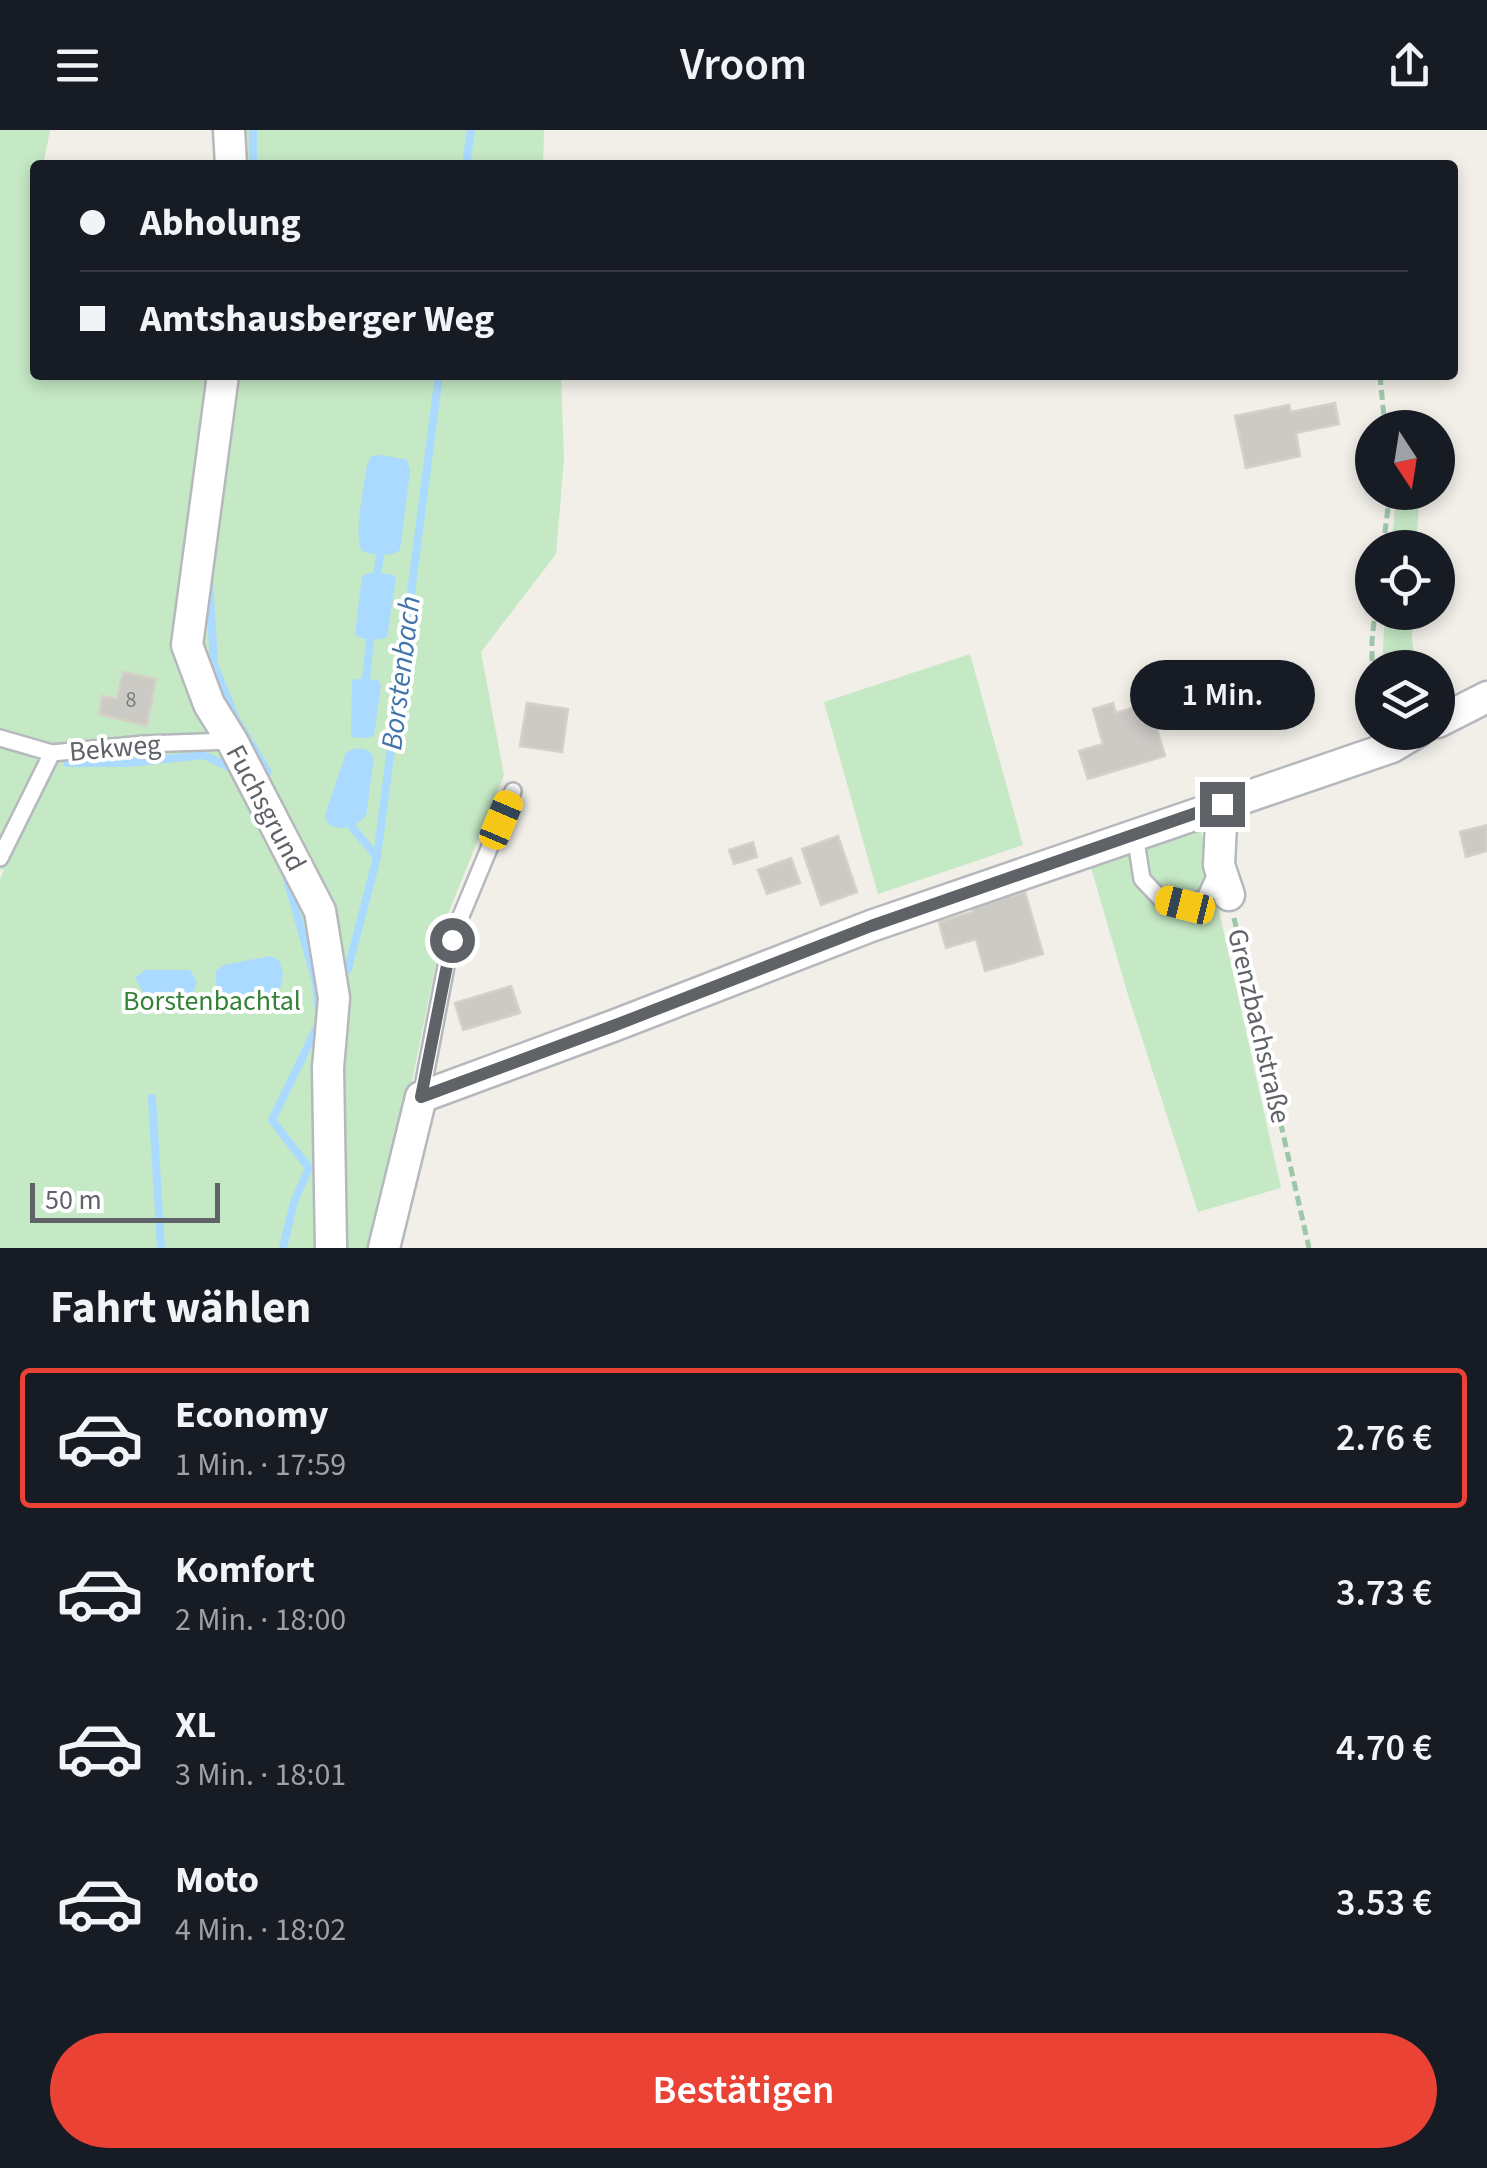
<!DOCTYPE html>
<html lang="de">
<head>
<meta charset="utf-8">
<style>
  body { margin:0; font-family:"Source Sans 3",sans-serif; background:#242831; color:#f1f3f6; height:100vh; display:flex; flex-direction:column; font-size:38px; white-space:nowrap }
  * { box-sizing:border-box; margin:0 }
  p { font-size:32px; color:#9ea1a6 }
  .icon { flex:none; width:55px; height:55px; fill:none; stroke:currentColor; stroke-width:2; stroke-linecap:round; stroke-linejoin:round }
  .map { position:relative; height:1118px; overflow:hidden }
  .sheet { display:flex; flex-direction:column; background:#171b24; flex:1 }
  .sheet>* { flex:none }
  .banner { position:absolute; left:30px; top:30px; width:1428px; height:220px; border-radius:10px; box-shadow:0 5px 15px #0003; display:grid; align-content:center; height:220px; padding:0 50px; background:#171b24 }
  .needle { width:65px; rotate:168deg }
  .fabs { position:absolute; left:1355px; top:280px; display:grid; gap:20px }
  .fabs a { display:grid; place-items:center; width:100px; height:100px; border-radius:50%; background:#171b24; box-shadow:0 5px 15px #0003; font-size:50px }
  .scale { position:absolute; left:30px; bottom:25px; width:190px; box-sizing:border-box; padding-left:10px; border:5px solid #5f6368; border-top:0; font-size:28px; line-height:35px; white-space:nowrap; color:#5f6368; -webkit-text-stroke:8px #fff; paint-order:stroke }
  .end { position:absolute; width:45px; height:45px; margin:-22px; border:12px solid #5f6368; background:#fff; box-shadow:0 0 0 5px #fff }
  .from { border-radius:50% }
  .bubble { position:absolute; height:70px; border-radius:35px; background:#171b24; box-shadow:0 5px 15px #0003; font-size:32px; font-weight:600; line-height:70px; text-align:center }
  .car { position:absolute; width:30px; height:60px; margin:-30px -15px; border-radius:12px; box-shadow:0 0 8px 2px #0007; background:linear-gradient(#f5c518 24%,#345 0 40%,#f5c518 0 76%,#345 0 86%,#f5c518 0) }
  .banner b { display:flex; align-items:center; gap:35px; height:95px; font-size:38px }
  .banner b+b { border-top:2px solid #363941 }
  .banner i { width:25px; height:25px; background:#f1f3f6 }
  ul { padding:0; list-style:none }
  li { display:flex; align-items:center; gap:30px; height:140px; margin:0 20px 15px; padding:0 30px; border:5px solid transparent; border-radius:10px }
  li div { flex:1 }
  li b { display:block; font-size:38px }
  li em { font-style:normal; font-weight:600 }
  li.active { border-color:#ea4335 }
  li>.icon { width:90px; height:90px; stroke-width:1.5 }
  h2 { padding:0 50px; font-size:45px; line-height:120px }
  .primary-button { display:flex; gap:20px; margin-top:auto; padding:20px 50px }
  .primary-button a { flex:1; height:115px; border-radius:60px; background:#ea4335; color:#fff; font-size:40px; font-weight:600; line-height:115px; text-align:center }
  header { display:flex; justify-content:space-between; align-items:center; height:130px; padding:0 50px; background:#171b24; font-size:45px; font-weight:600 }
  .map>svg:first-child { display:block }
</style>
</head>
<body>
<header><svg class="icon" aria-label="menu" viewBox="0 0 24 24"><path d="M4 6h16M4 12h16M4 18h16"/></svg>Vroom<svg class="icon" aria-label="share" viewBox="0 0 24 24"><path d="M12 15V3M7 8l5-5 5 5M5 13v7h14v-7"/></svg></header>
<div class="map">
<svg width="1487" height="1118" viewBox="0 0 1487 1118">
  <rect width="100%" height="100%" fill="#f1efe8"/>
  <!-- green -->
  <path fill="#c5e8c5" d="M 0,0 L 50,0 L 44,31 L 82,35 L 35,35 L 35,245 L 561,245 L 564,329 L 556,424 L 481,522 L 504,645 L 444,794 L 378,1118 L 0,1118 L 0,749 L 4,740 L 0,739 Z
    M 244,0 L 544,0 L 543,35 L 247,35 Z
    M 1397,362 L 1420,363 L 1416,417 L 1391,417 Z
    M 1385,483 L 1413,483 L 1412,509 L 1416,537 L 1382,537 Z
    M 970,524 L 1023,715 L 878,764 L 824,572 Z
    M 1200,696 L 1281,1058 L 1198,1082 L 1128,865 L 1090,734 Z"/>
  <!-- water -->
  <path fill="#aadaff" d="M 383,325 L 407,330 L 410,341 L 400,420 C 392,425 387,425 378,424 C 374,424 366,424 363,421 C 352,412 365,350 367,335 L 371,326 Z
    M 369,443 L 390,444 L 396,447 L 387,507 C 380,511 362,510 355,505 L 362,446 Z
    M 358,549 L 378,550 L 381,555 L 374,606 L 365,608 L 351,607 L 352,550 Z
    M 360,618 L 369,621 L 374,628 L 366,686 C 355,697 343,702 328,694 L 325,685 L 346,623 L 353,619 Z
    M 270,826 L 280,831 L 283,845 L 279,864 C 260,872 235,875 216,866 L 216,841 L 224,835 Z
    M 145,840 L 190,840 L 197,852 L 190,869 L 158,870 L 145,865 L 135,848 Z"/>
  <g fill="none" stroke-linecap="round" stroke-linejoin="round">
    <!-- stream -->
    <path stroke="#aadaff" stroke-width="8" d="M 253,35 L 253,0
      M 466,35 L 471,0
      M 209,447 L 214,535 L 236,589 L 268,642
      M 376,453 L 381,418
      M 365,558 L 371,502
      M 67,633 L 128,633 L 204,625 L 234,640
      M 353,686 L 352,697 L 377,727
      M 286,746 L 316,852 L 319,882
      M 348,839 L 377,727 L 439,245
      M 152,968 L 161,1118
      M 283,1118 L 294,1072 L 309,1038 L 272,990 L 321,889"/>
  </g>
  <!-- building -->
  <path fill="#cccac5" stroke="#d6d1c6" stroke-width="2.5" d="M 1335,273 L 1339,294 L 1296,303 L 1300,326 L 1246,338 L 1235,286 L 1289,275 L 1291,282 Z
    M 123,542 L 156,549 L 147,596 L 99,584 L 102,566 L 117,569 Z
    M 527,573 L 568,579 L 562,622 L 520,616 Z
    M 1113,573 L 1116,583 L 1149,573 L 1165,626 L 1088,649 L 1079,621 L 1103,614 L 1093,579 Z
    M 1487,695 L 1487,721 L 1466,727 L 1460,702 Z
    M 838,706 L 857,762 L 821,775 L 802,719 Z
    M 753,712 L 757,727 L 734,734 L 729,720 Z
    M 791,728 L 800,753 L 767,764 L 758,740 Z
    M 1025,762 L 1043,824 L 985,841 L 976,809 L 946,818 L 939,792 L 973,782 L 972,778 Z
    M 511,856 L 520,883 L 463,900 L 455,873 Z"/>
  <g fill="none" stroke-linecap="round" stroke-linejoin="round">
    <!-- lane casing -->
    <g stroke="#b5b8bc" stroke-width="20">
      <path id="lane" d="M 0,608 L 52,623 L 143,614 L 232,611
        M 1135,705 L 1142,749 L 1161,769 L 1185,775 L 1205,768 L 1217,742
        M 0,728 L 52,623
        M 421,967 L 451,810 L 513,661"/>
    </g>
    <!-- street casing -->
    <g stroke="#b5b8bc" stroke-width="35">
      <path id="street" d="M 229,0 L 231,35
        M 223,245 L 187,515 L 209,574 L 232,611 L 320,781 L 334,868 L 328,938 L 331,1118
        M 1438,592 L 1487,567
        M 1222,674 L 1219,735 L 1229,765
        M 384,1118 L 421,967 L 613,896 L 871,796 L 1392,617 L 1417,602"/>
    </g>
    <!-- path -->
    <path stroke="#9cc7a9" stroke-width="5" stroke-dasharray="10 5" stroke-linecap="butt" d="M 1380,245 L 1385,298
      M 1383,418 L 1390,362
      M 1372,561 L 1372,511 L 1375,482
      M 1234,788 L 1309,1118"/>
    <!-- lane -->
    <use href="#lane" stroke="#fff" stroke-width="15"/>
    <!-- street -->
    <use href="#street" stroke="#fff" stroke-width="30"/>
  </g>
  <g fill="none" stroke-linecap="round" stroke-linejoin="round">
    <!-- route -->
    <path stroke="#5f6368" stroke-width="12" d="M 452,810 L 421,967 L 613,896 L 871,796 L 1222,674"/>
  </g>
  <g text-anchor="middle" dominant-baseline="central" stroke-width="8" stroke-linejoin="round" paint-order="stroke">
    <!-- number labels -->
    <g font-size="22" fill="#7a7d7f">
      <text x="131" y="570">8</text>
    </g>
    <!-- street labels -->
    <g font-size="28" fill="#5f6368" stroke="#fff">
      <text transform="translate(115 618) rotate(-5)">Bekweg</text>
      <text transform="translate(266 678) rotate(62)">Fuchsgrund</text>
      <text transform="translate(1259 896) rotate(77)">Grenzbachstraße</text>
    </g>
    <!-- park labels -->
    <g font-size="28" fill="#348238" stroke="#fff">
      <text x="212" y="871">Borstenbachtal</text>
    </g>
    <!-- water labels -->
    <g font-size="30" font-style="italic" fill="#4174aa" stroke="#fff">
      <text transform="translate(401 543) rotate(-83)">Borstenbach</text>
    </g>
  </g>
</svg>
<div class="fabs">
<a><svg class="needle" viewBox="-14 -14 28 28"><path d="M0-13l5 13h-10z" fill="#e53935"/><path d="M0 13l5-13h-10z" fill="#9ea1a6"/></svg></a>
<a><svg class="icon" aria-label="locate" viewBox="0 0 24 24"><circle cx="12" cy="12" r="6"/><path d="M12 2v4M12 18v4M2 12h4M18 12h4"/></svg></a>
<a><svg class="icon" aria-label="layers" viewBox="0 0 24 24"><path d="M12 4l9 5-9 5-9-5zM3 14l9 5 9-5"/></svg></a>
</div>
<div class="scale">50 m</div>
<i class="end from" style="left:452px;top:810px"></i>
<i class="end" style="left:1222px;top:674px"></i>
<div class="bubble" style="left:1130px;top:530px;width:185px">1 Min.</div>
<i class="car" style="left:501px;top:690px;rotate:23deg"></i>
<i class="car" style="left:1185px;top:775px;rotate:284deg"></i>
<div class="banner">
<b><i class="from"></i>Abholung</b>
<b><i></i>Amtshausberger Weg</b>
</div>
</div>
<section class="sheet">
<h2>Fahrt wählen</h2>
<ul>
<li class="active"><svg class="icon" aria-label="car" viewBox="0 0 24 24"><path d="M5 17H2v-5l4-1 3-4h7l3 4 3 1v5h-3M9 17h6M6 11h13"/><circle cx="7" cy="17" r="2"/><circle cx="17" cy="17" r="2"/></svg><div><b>Economy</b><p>1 Min. · 17:59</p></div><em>2.76 €</em></li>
<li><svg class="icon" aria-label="car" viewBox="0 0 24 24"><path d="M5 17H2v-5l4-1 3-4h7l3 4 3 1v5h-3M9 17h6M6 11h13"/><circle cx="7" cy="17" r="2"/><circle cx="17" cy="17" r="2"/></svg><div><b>Komfort</b><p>2 Min. · 18:00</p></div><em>3.73 €</em></li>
<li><svg class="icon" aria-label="car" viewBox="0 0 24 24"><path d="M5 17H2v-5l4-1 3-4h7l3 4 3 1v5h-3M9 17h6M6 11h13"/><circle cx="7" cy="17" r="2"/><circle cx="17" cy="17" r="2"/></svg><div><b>XL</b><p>3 Min. · 18:01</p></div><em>4.70 €</em></li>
<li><svg class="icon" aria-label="car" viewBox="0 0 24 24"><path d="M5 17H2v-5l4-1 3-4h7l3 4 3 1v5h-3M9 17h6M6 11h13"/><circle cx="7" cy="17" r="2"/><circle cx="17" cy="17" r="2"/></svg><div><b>Moto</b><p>4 Min. · 18:02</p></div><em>3.53 €</em></li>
</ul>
<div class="primary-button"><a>Bestätigen</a></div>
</section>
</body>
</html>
